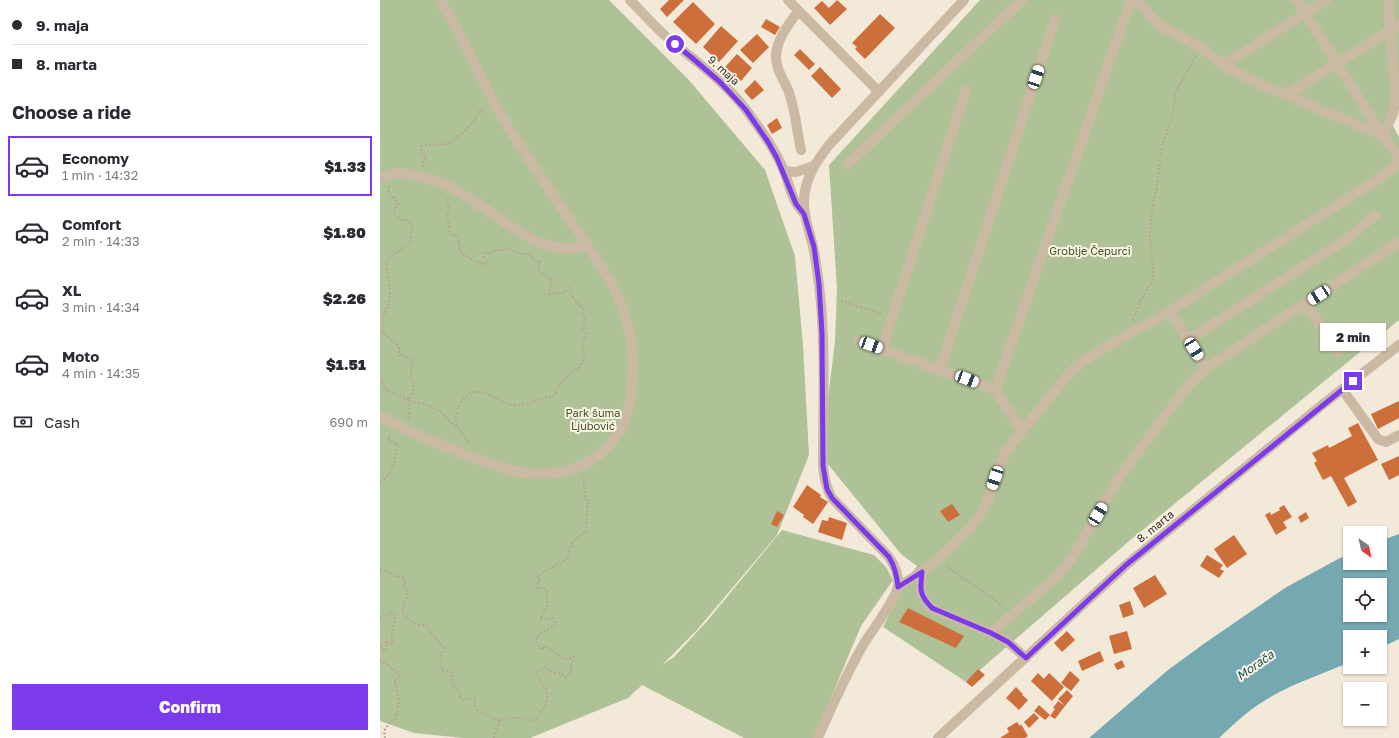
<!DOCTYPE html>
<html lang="en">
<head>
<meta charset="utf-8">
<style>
  body { margin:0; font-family:"Golos Text",sans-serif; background:#f2f2f3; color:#2b2b33; height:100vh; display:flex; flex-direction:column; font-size:15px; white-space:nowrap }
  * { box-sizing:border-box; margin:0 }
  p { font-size:13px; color:#7c7c81 }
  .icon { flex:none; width:22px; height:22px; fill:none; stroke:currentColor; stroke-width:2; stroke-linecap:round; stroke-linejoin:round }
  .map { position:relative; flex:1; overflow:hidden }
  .sheet { display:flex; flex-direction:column; background:#fff; width:380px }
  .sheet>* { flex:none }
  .banner { display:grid; align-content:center; height:88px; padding:0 12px; background:#fff }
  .needle { width:26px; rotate:147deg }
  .tools { position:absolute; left:963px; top:526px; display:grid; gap:8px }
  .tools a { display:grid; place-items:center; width:44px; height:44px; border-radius:0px; background:#fff; box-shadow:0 1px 3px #0004; font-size:20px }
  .end { position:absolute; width:18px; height:18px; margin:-9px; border:5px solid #7c3aed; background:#fff; box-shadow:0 0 0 2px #fff }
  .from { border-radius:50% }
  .bubble { position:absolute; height:28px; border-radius:0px; background:#fff; box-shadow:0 1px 3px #0004; font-size:13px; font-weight:800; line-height:28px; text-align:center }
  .car { position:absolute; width:12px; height:24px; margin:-12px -6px; border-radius:5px; box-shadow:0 0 3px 1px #0007; background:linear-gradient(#fff 24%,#345 0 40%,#fff 0 76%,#345 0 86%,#fff 0) }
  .banner b { display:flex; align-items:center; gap:14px; height:38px; font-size:15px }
  .banner b+b { border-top:1px solid #e1e1e2 }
  .banner i { width:10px; height:10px; background:#2b2b33 }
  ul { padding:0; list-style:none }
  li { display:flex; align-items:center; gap:12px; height:60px; margin:0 8px 6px; padding:0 4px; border:2px solid transparent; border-radius:0px }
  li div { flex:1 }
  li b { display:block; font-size:15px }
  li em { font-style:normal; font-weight:800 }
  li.current { border-color:#7c3aed }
  li>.icon { width:36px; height:36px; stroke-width:1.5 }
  h2 { padding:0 12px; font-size:18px; line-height:48px }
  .pay { display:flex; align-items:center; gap:10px; height:44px; padding:0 12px; font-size:15px }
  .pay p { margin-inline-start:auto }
  .action { display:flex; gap:8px; margin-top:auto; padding:8px 12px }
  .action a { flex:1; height:46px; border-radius:0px; background:#7c3aed; color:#fff; font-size:16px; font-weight:800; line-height:46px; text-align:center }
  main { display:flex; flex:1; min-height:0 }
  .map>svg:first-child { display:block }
</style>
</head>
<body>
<main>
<section class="sheet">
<div class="banner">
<b><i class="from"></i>9. maja</b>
<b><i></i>8. marta</b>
</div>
<h2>Choose a ride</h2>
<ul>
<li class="current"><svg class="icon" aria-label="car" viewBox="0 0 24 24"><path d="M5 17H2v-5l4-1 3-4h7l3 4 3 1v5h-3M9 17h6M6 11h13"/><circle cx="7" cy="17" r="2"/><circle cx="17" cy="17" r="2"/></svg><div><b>Economy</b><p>1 min · 14:32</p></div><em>$1.33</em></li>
<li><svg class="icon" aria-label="car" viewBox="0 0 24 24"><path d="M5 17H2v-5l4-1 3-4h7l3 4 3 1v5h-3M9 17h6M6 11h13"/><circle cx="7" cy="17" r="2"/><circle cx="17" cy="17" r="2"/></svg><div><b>Comfort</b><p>2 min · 14:33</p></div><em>$1.80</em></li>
<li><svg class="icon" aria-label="car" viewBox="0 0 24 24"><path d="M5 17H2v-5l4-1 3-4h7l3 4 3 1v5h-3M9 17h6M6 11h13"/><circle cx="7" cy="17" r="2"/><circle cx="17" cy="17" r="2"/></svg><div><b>XL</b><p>3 min · 14:34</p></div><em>$2.26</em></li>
<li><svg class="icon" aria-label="car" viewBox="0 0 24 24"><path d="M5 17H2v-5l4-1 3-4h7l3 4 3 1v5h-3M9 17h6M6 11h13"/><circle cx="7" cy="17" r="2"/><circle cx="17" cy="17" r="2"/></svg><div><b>Moto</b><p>4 min · 14:35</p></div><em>$1.51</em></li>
</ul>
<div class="pay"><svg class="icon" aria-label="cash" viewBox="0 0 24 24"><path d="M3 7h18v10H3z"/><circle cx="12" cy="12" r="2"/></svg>Cash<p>690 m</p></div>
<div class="action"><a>Confirm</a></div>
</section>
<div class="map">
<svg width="1019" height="738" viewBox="0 0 1019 738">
  <rect width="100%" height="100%" fill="#f3e9d8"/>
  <!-- green -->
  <path fill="#afc297" d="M 0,0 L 229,0 L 308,79 L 385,170 L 415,256 L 423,345 L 429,455 L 397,535 L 316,631 L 282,665 L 294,657 L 328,620 L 402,530 L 494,555 L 506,567 L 513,580 L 481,626 L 434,738 L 364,738 L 262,685 L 248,698 L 150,738 L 83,738 L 34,733 L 0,721 Z
    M 600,0 L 1019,0 L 1019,96 L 1007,115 L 1019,137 L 1019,320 L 748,542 L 586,682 L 503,627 L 525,582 L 537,566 L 521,554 L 447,463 L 448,399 L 455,341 L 457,288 L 449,165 Z"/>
  <!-- water -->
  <path fill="#75a8b1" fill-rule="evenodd" d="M 1019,534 L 1019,639 L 1000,648 L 1000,637 L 970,637 L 970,662 C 941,675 910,684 884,701 C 867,711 853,725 839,738 L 709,738 L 788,670 L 825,643 L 905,588 L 958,559 L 970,554 L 970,563 L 1000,563 L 1000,541 ZM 970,585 L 1000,585 L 1000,615 L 970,615 Z"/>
  <!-- building -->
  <path fill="#cd6f3b" d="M 289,0 L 304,0 L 287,17 L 280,9 Z
    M 457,0 L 467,9 L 450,25 L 434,8 L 442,1 L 449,8 Z
    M 313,2 L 335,24 L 316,44 L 293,22 Z
    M 500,14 L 515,28 L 485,59 L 475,49 L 477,47 L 472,43 Z
    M 386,19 L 400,27 L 395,35 L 381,27 Z
    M 341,26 L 358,41 L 339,62 L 323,47 Z
    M 377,34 L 389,47 L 373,63 L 360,50 Z
    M 420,49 L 435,64 L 429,70 L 414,55 Z
    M 357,54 L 372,68 L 361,81 L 345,67 Z
    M 440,67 L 461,89 L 452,98 L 431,76 Z
    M 375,80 L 384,90 L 372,100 L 364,91 Z
    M 397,118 L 402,128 L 392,134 L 387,125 Z
    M 1019,401 L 1019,418 L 998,429 L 991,414 Z
    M 978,423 L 998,460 L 964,478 L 977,502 L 968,507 L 951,476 L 943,480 L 934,463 L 937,461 L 932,453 L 948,445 L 949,448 L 972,436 L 968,428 Z
    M 1019,456 L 1019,475 L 1009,480 L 1001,464 Z
    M 427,485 L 441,495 L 440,497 L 448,502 L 433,524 L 423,517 L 424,515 L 413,507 Z
    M 572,504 L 580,515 L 568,522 L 560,511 Z
    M 904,505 L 912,517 L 903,522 L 907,528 L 896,535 L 885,515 L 890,512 L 891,515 L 900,510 L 899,508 Z
    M 397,511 L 404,515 L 397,527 L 391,524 Z
    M 926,512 L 929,518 L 921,523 L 918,517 Z
    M 449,517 L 467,523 L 462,540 L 438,532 L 442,520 L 448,521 Z
    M 854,535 L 867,554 L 847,568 L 834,549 Z
    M 827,555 L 843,565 L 840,569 L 844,571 L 839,578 L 820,566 Z
    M 775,575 L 787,594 L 764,608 L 753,588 Z
    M 750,601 L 754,614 L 743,618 L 739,605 Z
    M 528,608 L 584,636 L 576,648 L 519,622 Z
    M 687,631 L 695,640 L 682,652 L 674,643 Z
    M 747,631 L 752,649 L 734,654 L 729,636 Z
    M 720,651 L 724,661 L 702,671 L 698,661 Z
    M 742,660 L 745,667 L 737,670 L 734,664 Z
    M 598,669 L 605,675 L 592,687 L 586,682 Z
    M 690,671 L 700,680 L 691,691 L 681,683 Z
    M 658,673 L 664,679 L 669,673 L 684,687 L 672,701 L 651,681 Z
    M 636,687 L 643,694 L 642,695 L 648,700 L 639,710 L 626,698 Z
    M 687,690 L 693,696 L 685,706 L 678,699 Z
    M 678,701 L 685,706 L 675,719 L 670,716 L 675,709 L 673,708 Z
    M 659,705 L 670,715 L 665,720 L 654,711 Z
    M 654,713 L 659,718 L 649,728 L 644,722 Z
    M 637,722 L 640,726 L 641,724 L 648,736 L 645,738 L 620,738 L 629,732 L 627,728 Z"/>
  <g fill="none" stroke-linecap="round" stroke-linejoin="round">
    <!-- path -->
    <path stroke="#b7a48e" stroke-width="2" stroke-dasharray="2 2" stroke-linecap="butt" d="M 43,167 L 42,164 L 46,156 L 41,153 L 41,147 C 50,143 57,146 66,144 C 77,142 97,119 101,109 L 107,113
      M 9,186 L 8,192 L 13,199 L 14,197 L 18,203 L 13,212 L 18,218 L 22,221 L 26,219 L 32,224 L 30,244 L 15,253 L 6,263 L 10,287 L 10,299 L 2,319 L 3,333 L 19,346 L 19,357 L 22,354 L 32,361 L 31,378 L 34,382 L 33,389 L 28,402 L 30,408 L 28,419
      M 67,199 L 69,207 L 67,214 L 70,233 L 74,236 L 77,235 L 78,240 L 80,243 C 77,256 91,258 100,263 L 104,262 L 104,264 L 108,264 L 104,257 L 104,253 L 111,253 L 112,251 L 129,249 L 139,253 L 151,255 L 155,262 L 160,261 L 159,271 L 167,278 L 172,279 L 169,295 L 175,292 L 181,294 L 184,293 L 188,287 L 190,288 C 192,295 195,304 203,307 L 202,313 L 205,318 L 202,331 L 206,333 L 202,346 L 204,357 L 200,367 C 188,375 178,381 175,396 C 161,397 148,406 134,405 C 115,403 98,379 82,401 C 77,410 75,417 77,427
      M 461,301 L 503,314
      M 753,320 L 760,301 L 774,278 L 770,237 L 771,214 L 776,192 L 782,145 L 794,112 L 795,93 L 816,56
      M 0,378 L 6,390 L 32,401 L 47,405 L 62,412 L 69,421 L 79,429 L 89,444
      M 0,481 C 13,478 16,455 17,444 L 13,443 L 8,439 L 10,435
      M 566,566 L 625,607
      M 0,569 L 8,571 L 16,577 L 23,577 L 25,582 L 23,586 L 28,593 C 27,597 24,601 23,605 C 20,617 35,627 45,625 L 64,648 C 59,656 60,661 62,670 L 72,673 L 72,685 L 80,693 L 80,698 L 82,699 L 95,699 L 95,706 L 98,711 L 120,721
      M 0,617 L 8,615 L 11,612 L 15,614 C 16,625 9,632 13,644 L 5,641 L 7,645 L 5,650 L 3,652 L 1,650 L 3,647 L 0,646
      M 0,660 L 20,674 L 17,680 L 14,681 C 20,695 20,706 15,720 L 11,721 L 4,731 L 5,738
      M 114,738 L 114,735 L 120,721 C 131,716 142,717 154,721 C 162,712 172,699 164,686 C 160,679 155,679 158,670 L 165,668 L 175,673 L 181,674 L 186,678 L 192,670 L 191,668 L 194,657 C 181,663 177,651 164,646 L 162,650 L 155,641 C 162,626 169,633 176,624 L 173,618 L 163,620 L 160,618 C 170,607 168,601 166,588 L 157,588 L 160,578 L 155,577 L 187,559 C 191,543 192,539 207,532 L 206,526 L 208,502 C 202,494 206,485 202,476"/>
    <!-- minor -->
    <path stroke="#cbbaa3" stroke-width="10" d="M 250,0 C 265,15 279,32 296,45 C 321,65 348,85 367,111 C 381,130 395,149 404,171 C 410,186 412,203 425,214
      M 408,0 L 499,92
      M 758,0 L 771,17 L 781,26 L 821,48 L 844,65 L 867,78 L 906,95 L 1003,136 L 1013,114 L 1016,97 L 1010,31 L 1009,0
      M 917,0 L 1003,136 L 1019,157
      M 418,11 C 407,27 390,47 398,68 C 401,78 408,86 410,96 C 416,114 417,132 421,150
      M 844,65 L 946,0
      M 906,95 L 1019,25
      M 468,164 L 642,0
      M 404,171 L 416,172 L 434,166
      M 0,178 C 12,172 17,173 29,174 C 66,178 99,205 129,225 C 140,232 151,240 163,244 C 178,250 193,248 208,246
      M 926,304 L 958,351
      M 790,311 L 826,368
      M 808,340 L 970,237 L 995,215
      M 479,341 L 615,390 L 642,431
      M 502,349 L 512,317 L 586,91
      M 560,369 L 675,19
      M 962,389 L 998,439 L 1006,442 L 1019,435
      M 615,390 L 751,0
      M 0,416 C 19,429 41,436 61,445 C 86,455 114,467 140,472 C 157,475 176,475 192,469 C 223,459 245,434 250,401 C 254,373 254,339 244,312 C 234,282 214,256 197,230 C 171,192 144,154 120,113 C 99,76 83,36 60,0
      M 542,572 C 540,589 539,595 551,608 L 611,633 L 628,642 L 646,658
      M 518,587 L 542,572 L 557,560 L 589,529 L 601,514 L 608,500 L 619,467 L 626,451 L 685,378 L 699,364 L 719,351 L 790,311 L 1006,174 L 1014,167 L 1019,160
      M 611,633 L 672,581 L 685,567 L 695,553 L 740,476 L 797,400 L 811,383 L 826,368 L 1018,243
      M 438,738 C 452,706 467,672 485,642 C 493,629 516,599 518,586 C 519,576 515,566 509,557 L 452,498 C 446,488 444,478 443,466 C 443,406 446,344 439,284 C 437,272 436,259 433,247 C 430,232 423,216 424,200 C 425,178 436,162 449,145 L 584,0
      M 558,738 L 746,565 L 942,405 L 1019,345"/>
  </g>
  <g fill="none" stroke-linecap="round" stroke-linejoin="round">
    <!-- route -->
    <path stroke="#7c3aed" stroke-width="5" d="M 295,44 L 311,57 L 340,82 L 366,110 L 388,142 L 397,158 L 416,204 L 424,214 L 434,247 L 439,284 L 442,334 L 443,466 L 447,489 L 452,498 L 509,557 C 515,567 517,575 518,587 L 542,572 C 540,589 539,595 552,608 L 611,633 L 628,642 L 646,658 L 746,565 L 973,381"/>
  </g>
  <g text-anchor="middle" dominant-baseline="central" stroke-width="4" stroke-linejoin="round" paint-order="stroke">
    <!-- street labels -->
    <g font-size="11" fill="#362d26" stroke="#faf3e4">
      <text transform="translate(344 70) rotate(42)">9. maja</text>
      <text transform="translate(775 526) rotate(-39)">8. marta</text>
    </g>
    <!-- park labels -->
    <g font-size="11" fill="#405628" stroke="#faf3e4">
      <text x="710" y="250">Groblje Čepurci</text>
      <text x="213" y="412">Park šuma<tspan x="213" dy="13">Ljubović</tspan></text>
    </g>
    <!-- water labels -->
    <g font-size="12" font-style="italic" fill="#194e5a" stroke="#faf3e4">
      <text transform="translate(875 665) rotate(-35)">Morača</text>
    </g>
  </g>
</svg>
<div class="tools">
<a><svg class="needle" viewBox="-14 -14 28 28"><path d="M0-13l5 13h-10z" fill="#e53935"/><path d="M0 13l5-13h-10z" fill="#7c7c81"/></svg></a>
<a><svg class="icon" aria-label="locate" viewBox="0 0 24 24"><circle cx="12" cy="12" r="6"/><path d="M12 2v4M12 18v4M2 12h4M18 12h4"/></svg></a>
<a>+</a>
<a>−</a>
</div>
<i class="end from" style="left:295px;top:44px"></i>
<i class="end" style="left:973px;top:381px"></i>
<div class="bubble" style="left:940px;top:323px;width:66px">2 min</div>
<i class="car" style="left:656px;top:77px;rotate:18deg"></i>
<i class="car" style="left:939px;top:295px;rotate:237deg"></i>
<i class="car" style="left:491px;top:345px;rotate:110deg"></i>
<i class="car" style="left:814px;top:349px;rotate:148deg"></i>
<i class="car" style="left:587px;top:379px;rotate:111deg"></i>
<i class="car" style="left:615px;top:478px;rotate:199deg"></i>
<i class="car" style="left:718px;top:514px;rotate:31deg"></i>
</div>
</main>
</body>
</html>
